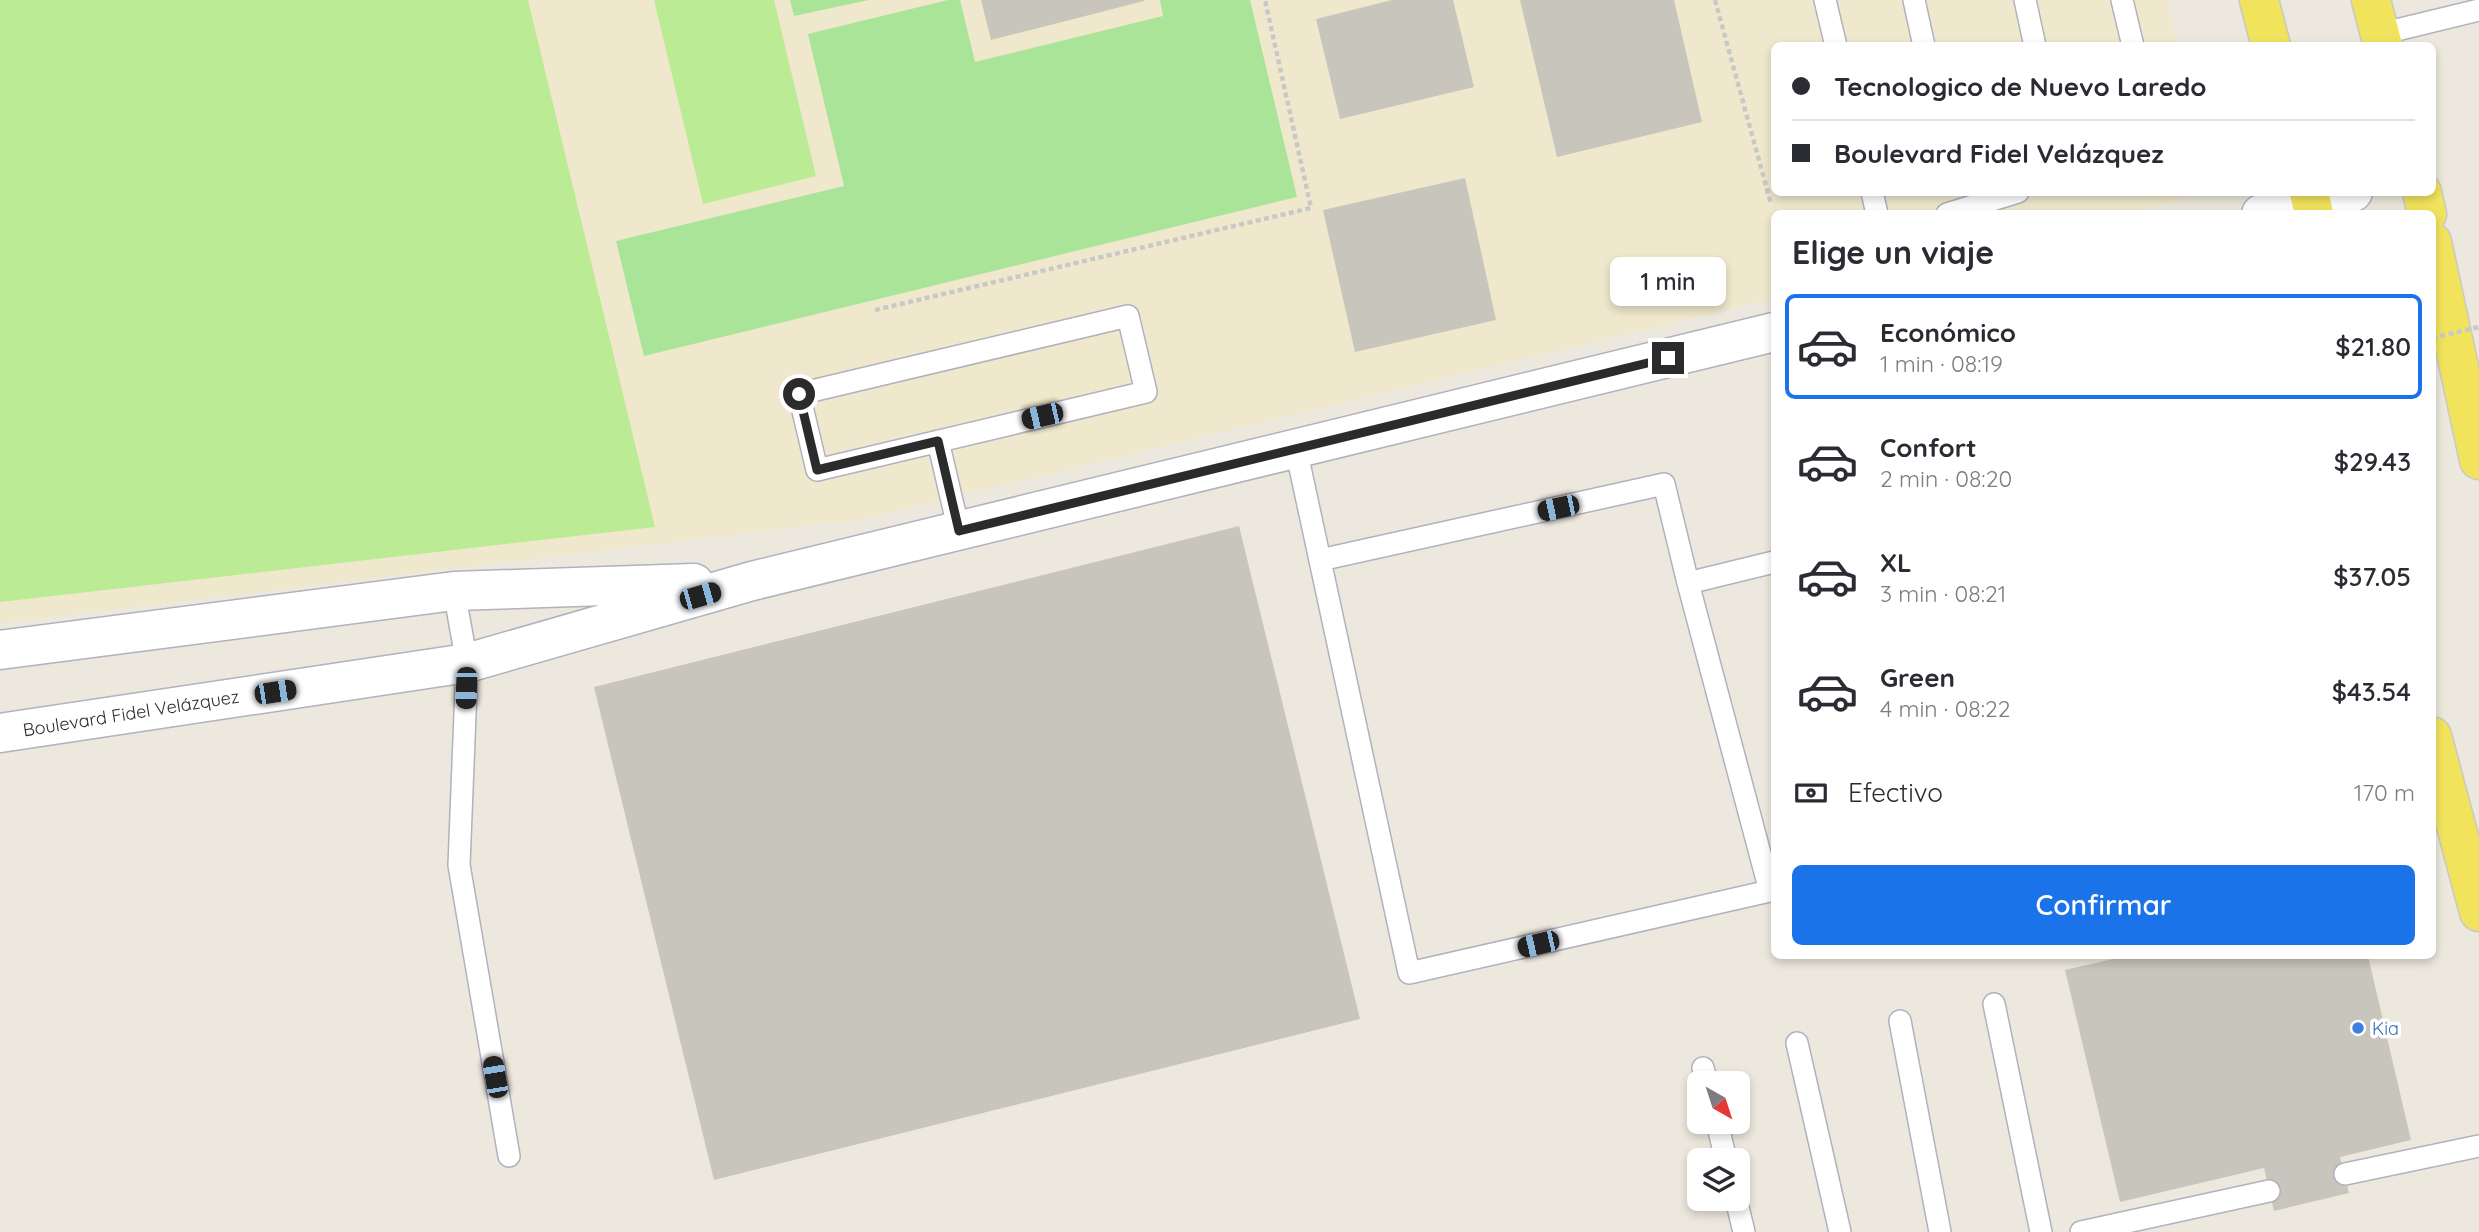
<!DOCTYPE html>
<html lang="es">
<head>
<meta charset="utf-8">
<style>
  body { margin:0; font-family:Quicksand,sans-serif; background:#f2f2f3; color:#2b2b33; height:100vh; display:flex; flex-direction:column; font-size:26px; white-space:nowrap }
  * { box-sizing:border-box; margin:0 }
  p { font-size:23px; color:#7c7c81 }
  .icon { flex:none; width:38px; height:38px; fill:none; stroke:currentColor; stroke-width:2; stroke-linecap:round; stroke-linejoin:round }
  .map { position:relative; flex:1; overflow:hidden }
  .drawer { position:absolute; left:1771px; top:210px; width:665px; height:749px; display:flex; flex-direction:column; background:#fff; border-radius:10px; box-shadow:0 4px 10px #0003 }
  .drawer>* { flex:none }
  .top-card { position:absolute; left:1771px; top:42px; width:665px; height:154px; border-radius:10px; box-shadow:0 4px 10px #0003; display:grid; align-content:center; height:154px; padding:0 21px; background:#fff }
  .needle { width:46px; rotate:141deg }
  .controls { position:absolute; left:1687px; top:1071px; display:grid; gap:14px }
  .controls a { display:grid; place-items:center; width:63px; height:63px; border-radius:10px; background:#fff; box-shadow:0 4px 10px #0003; font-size:35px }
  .end { position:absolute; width:32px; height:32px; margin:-16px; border:9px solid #2b2b2b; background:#fff; box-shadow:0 0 0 4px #fff }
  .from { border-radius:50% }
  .bubble { position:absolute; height:49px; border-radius:10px; background:#fff; box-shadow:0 4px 10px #0003; font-size:23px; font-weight:600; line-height:49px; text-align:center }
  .car { position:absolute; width:21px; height:42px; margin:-21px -10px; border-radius:9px; box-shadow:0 0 5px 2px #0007; background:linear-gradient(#222 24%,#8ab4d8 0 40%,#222 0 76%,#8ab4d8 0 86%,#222 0) }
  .top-card b { display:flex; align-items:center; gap:24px; height:66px; font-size:26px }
  .top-card b+b { border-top:2px solid #e1e1e2 }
  .top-card i { width:18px; height:18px; background:#2b2b33 }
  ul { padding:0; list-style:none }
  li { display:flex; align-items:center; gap:21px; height:105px; margin:0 14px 10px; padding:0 7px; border:4px solid transparent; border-radius:10px }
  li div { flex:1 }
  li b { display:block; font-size:26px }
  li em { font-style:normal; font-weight:600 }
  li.selected { border-color:#1a73e8 }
  li>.icon { width:63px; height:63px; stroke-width:1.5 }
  h2 { padding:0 21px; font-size:32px; line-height:84px }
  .pay { display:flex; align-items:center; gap:18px; height:77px; padding:0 21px; font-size:26px }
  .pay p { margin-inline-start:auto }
  .action { display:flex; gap:14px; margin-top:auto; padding:14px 21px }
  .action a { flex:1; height:80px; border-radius:10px; background:#1a73e8; color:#fff; font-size:28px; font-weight:600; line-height:80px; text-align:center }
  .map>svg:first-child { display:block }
</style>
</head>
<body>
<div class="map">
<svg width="2479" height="1232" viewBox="0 0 2479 1232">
  <rect width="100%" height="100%" fill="#ede8dd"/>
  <!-- education -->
  <path fill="#efe8cc" d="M 0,0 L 2167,0 L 2177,45 L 1774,46 L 1774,192 L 2209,193 L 2124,214 L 1774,214 L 1774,298 L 863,519 L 0,623 Z"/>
  <!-- green -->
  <path fill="#a9e499" d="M 790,0 L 869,0 L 794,16 Z
    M 948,0 L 960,0 L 975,62 L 1163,16 L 1160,0 L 1250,0 L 1297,197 L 644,356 L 616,241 L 844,186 L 808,34 Z"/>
  <!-- pitch -->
  <path fill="#bbeb94" d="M 0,0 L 528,0 L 655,527 L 0,602 Z
    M 654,0 L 774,0 L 816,176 L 703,204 Z"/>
  <!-- building -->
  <path fill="#c8c5bc" d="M 981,0 L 1144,0 L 1144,1 L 991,40 Z
    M 1392,0 L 1453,0 L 1474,87 L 1340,119 L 1316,19 Z
    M 1520,0 L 1674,0 L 1702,122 L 1557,157 Z
    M 1465,178 L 1496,320 L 1355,352 L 1323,210 Z
    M 1239,526 L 1360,1019 L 714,1180 L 594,687 Z
    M 2126,956 L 2368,956 L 2411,1140 L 2340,1157 L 2349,1193 L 2274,1211 L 2264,1168 L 2120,1202 L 2065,970 Z"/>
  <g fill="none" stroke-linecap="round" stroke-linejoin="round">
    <!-- lane casing -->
    <g stroke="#b1b1bf" stroke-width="24">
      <path id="lane" d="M 1825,0 L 1836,46
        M 1914,0 L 1924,46
        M 2025,0 L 2035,46
        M 2122,0 L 2133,46
        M 2380,34 L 2479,10
        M 1872,192 L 1877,214
        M 1947,214 L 2018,192
        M 1128,316 L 1146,392 L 817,470 L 799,394 Z
        M 938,441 L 959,531
        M 1296,449 L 1409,973 L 1774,890
        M 1320,560 L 1664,484 L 1688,583 L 1770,891
        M 1688,583 L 1774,562
        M 454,591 L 467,663 L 459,865 L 509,1156
        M 1994,1004 L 2041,1232
        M 1900,1021 L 1940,1232
        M 1797,1043 L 1840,1232
        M 1703,1068 L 1707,1083
        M 1717,1122 L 1726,1160
        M 2345,1174 L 2479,1146
        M 1736,1199 L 1744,1232
        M 2081,1232 L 2269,1191"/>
    </g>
    <!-- secondary casing -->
    <g stroke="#b1b1bf" stroke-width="41">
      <path id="secondary" d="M 2261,214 L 2353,192
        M 0,650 L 454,591 L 694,583
        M 0,733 L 467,663 L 752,581 L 1774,332"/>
    </g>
    <!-- primary casing -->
    <g stroke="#c8c8c8" stroke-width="41">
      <path id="primary" d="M 2259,0 L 2271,46
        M 2371,0 L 2383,46
        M 2309,192 L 2314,214
        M 2422,192 L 2427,214
        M 2432,242 L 2479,460
        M 2432,736 L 2479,912"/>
    </g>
    <!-- path -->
    <path stroke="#c8c8c8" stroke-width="4.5" stroke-dasharray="5 3.5" stroke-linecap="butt" d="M 1715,0 L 1771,204
      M 875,310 L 1311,208 L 1265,0"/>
    <!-- lane -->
    <use href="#lane" stroke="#fff" stroke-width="21"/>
    <!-- secondary -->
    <use href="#secondary" stroke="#fff" stroke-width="38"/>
    <!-- primary -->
    <use href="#primary" stroke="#f2e35d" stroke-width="38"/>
    <!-- path-bridge -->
    <path stroke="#c8c8c8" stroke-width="4.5" stroke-dasharray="5 3.5" stroke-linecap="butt" d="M 2432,338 L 2479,327"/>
  </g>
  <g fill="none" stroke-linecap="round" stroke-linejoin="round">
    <!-- route -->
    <path stroke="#2b2b2b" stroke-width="9" d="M 799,394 L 817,470 L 938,441 L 959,531 L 1668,358"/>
  </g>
  <!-- markers -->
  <circle fill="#3f7fe0" stroke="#fff" stroke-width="2.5" cx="2358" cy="1028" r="7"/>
  <g text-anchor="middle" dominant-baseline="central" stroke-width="7" stroke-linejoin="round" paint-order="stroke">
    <!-- street labels -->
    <g font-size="18" fill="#2b2b2b" stroke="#fff">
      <text transform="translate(131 713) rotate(-9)">Boulevard Fidel Velázquez</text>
    </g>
    <!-- shop labels -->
    <g font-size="18" fill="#366cbe" stroke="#fff" text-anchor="start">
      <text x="2372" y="1028">Kia</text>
    </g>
  </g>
</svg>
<div class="controls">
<a><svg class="needle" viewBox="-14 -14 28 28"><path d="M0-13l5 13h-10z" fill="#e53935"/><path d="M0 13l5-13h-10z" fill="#7c7c81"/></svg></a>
<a><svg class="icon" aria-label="layers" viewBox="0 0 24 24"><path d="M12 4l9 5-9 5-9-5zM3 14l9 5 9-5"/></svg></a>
</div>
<i class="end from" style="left:799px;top:394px"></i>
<i class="end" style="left:1668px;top:358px"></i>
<div class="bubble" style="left:1610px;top:257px;width:116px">1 min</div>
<i class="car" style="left:1042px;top:416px;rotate:257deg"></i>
<i class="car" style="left:1558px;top:508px;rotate:258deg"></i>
<i class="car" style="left:700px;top:596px;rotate:74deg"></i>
<i class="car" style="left:466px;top:688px;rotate:182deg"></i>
<i class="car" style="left:275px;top:692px;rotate:81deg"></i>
<i class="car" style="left:1538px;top:944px;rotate:257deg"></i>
<i class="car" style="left:495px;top:1077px;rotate:350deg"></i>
<div class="top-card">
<b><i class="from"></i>Tecnologico de Nuevo Laredo</b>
<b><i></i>Boulevard Fidel Velázquez</b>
</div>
<section class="drawer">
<h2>Elige un viaje</h2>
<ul>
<li class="selected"><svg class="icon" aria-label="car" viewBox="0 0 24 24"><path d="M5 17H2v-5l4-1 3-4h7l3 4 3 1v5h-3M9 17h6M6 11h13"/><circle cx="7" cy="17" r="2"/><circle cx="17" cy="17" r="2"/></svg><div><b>Económico</b><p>1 min · 08:19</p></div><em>$21.80</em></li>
<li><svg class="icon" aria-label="car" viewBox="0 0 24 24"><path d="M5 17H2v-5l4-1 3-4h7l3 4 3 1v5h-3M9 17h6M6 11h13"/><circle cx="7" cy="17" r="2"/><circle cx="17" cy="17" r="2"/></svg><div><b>Confort</b><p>2 min · 08:20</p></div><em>$29.43</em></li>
<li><svg class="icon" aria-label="car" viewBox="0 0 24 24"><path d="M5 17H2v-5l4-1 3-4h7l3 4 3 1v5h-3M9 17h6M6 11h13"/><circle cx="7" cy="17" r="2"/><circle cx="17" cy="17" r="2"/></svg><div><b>XL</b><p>3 min · 08:21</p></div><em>$37.05</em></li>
<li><svg class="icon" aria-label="car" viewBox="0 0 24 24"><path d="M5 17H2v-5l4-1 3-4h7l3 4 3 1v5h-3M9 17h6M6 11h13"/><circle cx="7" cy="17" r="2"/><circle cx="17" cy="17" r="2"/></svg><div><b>Green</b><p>4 min · 08:22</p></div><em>$43.54</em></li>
</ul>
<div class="pay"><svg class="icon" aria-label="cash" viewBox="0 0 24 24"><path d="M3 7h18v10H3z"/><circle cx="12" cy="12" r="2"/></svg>Efectivo<p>170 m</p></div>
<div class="action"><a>Confirmar</a></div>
</section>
</div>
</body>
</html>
